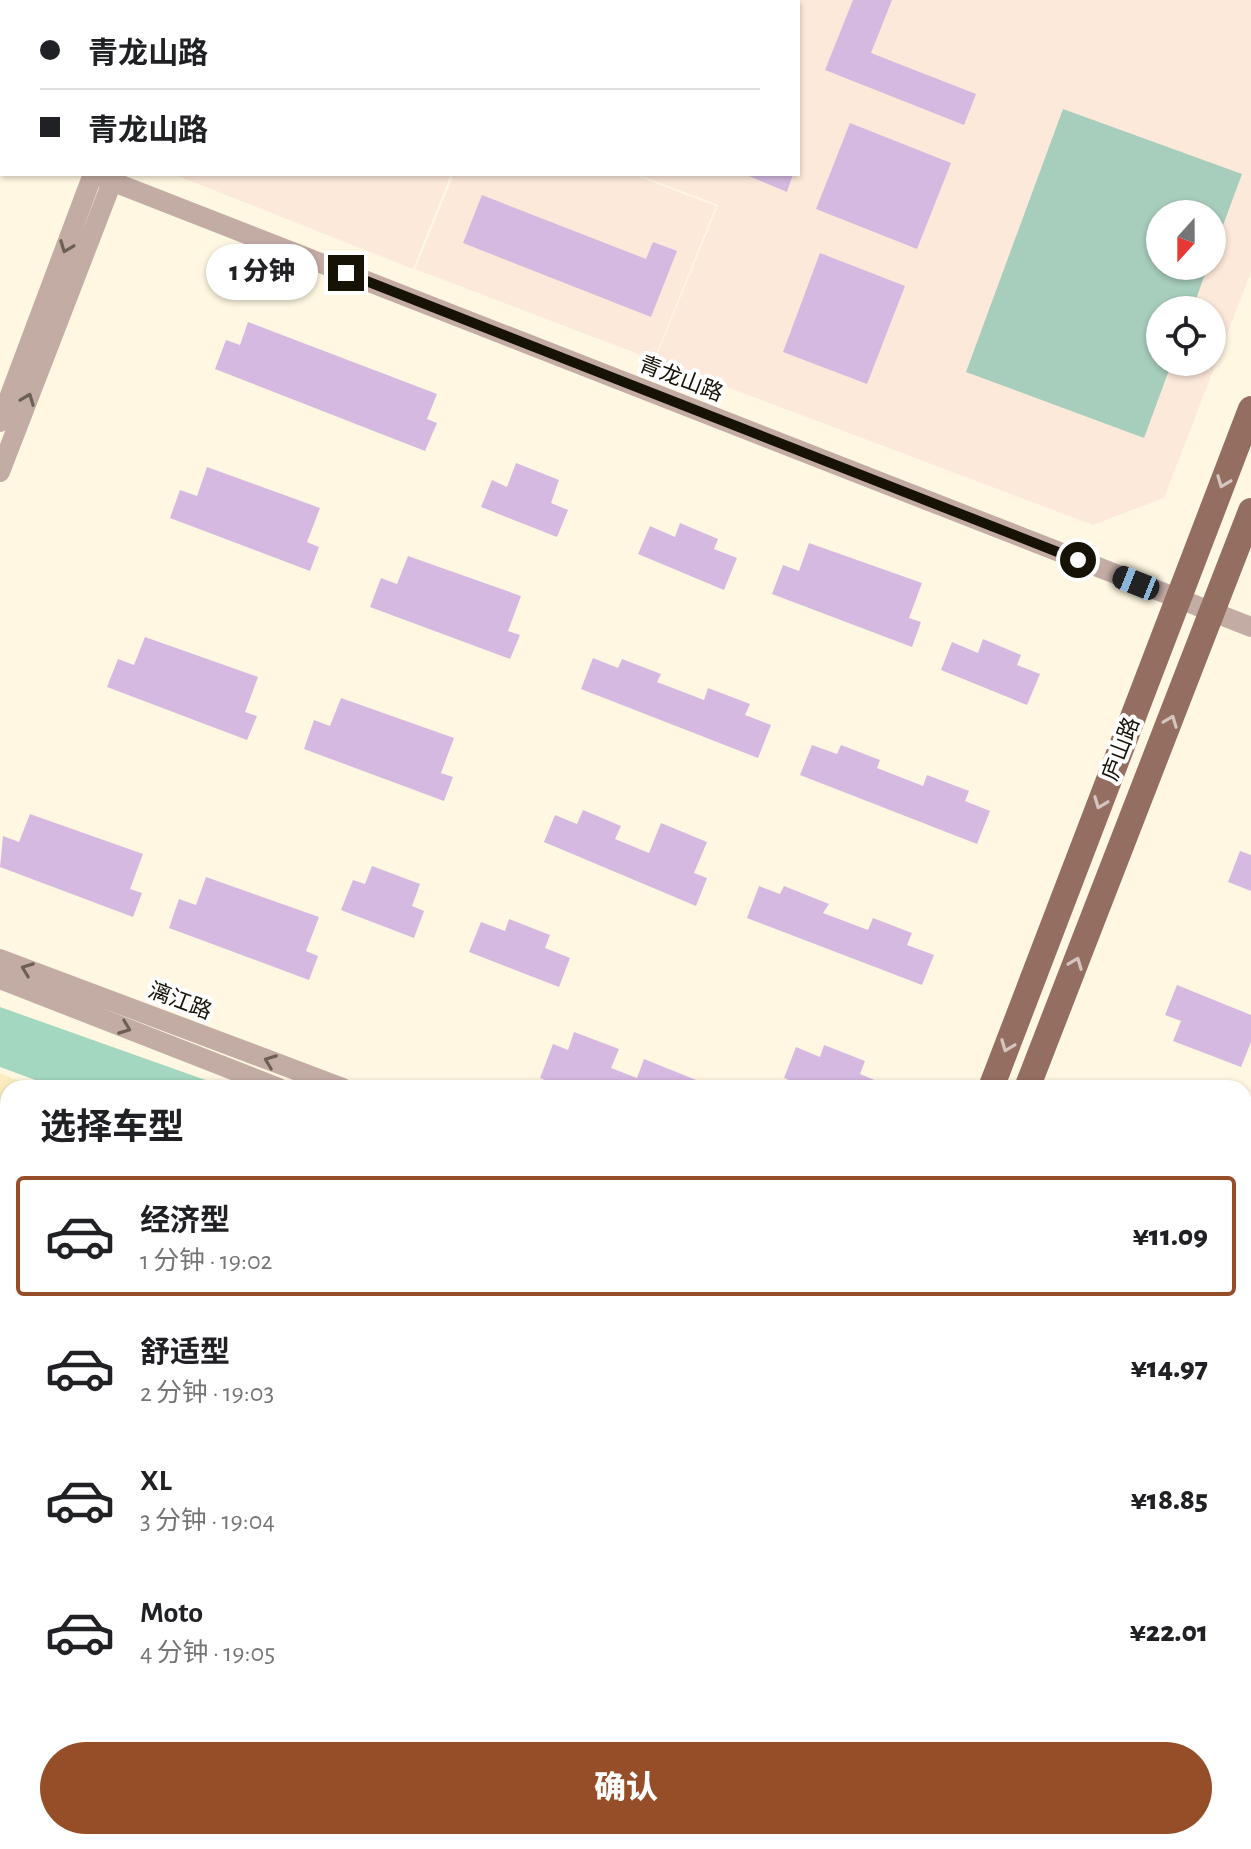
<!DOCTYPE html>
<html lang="zh">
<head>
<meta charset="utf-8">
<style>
  body { margin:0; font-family:"Alegreya Sans","Noto Sans SC",sans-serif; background:#f2f2f2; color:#202124; height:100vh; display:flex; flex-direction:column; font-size:30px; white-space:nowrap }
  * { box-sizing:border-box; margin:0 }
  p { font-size:26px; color:#757577 }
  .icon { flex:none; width:44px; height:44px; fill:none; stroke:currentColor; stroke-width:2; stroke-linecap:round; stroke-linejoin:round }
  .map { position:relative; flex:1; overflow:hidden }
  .details { position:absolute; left:0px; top:1080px; width:1252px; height:770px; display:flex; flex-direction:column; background:#fff; border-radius:24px 24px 0 0; box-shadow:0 2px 6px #0004 }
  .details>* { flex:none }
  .banner { position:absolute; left:0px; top:0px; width:800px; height:176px; box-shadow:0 2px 6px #0004; display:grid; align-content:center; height:176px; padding:0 40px; background:#fff }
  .needle { width:52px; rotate:201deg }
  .buttons { position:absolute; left:1146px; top:200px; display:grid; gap:16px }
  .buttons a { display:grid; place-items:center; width:80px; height:80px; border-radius:50%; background:#fff; box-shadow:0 2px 6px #0004; font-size:40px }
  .end { position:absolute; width:36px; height:36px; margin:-18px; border:10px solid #161205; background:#fff; box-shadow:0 0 0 4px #fff }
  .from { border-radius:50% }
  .bubble { position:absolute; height:56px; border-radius:28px; background:#fff; box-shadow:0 2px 6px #0004; font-size:26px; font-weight:800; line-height:56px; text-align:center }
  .car { position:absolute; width:24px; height:48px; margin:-24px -12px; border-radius:10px; box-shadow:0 0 6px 2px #0007; background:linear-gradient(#222 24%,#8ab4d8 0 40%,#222 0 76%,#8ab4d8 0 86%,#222 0) }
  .banner b { display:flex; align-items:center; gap:28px; height:76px; font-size:30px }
  .banner b+b { border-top:2px solid #e0e0e0 }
  .banner i { width:20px; height:20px; background:#202124 }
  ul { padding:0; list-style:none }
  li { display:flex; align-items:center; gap:24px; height:120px; margin:0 16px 12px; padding:0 24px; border:4px solid transparent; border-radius:8px }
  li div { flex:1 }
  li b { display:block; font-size:30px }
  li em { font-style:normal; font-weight:800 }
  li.active { border-color:#954e28 }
  li>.icon { width:72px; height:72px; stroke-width:1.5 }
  h2 { padding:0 40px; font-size:36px; line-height:96px }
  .action { display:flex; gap:16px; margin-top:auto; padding:16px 40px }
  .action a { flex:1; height:92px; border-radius:48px; background:#954e28; color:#fff; font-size:32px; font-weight:800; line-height:92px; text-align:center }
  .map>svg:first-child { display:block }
</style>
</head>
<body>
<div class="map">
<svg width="1251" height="1849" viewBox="0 0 1251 1849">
  <rect width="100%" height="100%" fill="#fff7e2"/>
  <!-- built -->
  <path fill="#fcedc1" d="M 0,1073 L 38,1088 L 8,1088 L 8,1842 L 602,1842 L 599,1849 L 0,1849 Z
    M 1244,1538 L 1251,1540 L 1251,1849 L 907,1849 L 909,1842 L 1244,1842 Z"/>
  <!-- education -->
  <path fill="#fde9da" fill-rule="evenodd" d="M 199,0 L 520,0 L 199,2 Z
    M 524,0 L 1251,0 L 1251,272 L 1164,498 L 1093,525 L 655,360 L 718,205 L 636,174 L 798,174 L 798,2 ZM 1160,214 L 1212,214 L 1212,266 L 1160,266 ZM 1160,310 L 1212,310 L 1212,362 L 1160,362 Z
    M 173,174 L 451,174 L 413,269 Z
    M 454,174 L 632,174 L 716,206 L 654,360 L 415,269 Z"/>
  <!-- green -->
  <path fill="#a7cebc" d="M 1063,109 L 1242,174 L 1212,255 L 1212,214 L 1160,214 L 1160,266 L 1208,266 L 1192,310 L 1160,310 L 1160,362 L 1172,362 L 1144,438 L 966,372 Z
    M 0,1773 L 8,1776 L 8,1842 L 148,1842 L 146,1849 L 0,1849 Z"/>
  <!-- forest -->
  <path fill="#a3d7bf" d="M 0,1007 L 228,1088 L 57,1088 L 0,1067 Z
    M 1244,1497 L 1251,1499 L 1251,1535 L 1244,1532 Z
    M 606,1842 L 668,1842 L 671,1848 L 604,1849 Z"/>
  <!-- water -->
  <path fill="#99bcdf" d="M 1251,1566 L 1251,1659 L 1244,1657 L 1244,1567 Z"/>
  <!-- building -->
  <path fill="#d6b9e0" d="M 853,0 L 892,0 L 871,53 L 976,94 L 964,125 L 825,70 Z
    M 850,123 L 951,163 L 917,249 L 816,209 Z
    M 744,174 L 793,174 L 787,192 Z
    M 482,195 L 646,259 L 653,242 L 677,251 L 651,317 L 463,243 Z
    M 820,253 L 905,286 L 867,384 L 783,352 Z
    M 248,322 L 437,394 L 427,419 L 437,423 L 425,451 L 215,369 L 226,340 L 240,345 Z
    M 516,463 L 559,480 L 551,503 L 568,510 L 557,537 L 481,507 L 492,480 L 507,487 Z
    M 207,467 L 320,508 L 307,542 L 319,547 L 310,571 L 170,518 L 180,490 L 197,496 Z
    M 680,523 L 718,539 L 714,549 L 737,558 L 724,590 L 638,554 L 650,526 L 675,537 Z
    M 809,543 L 922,583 L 909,618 L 921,622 L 912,647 L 772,594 L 783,565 L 799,571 Z
    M 408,556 L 521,596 L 508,631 L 520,635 L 510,659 L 370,607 L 381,578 L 397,584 Z
    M 145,637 L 258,677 L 245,712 L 257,716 L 247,740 L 107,687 L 118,659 L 134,665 Z
    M 983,639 L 1021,655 L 1017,665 L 1040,674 L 1027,705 L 941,670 L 952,642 L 978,653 Z
    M 593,658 L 618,668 L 622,659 L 661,674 L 657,682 L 704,700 L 708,688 L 750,704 L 745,715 L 771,725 L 758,758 L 581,689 Z
    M 341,698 L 454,738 L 441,773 L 453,777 L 444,801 L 304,749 L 314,720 L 330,726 Z
    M 812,745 L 837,754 L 841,745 L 880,760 L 877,768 L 923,786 L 927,775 L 969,791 L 965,801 L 990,811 L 977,844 L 800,775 Z
    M 583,810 L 621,826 L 615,839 L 649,853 L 661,823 L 707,842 L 694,873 L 707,878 L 696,906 L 544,842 L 555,815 L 577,824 Z
    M 30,814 L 143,854 L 130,889 L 142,893 L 133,917 L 0,867 L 3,836 L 19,842 Z
    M 1240,851 L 1251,855 L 1251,891 L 1228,882 Z
    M 372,866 L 420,884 L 412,906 L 424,911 L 414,938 L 341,910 L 353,880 L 365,884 Z
    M 206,877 L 319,917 L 306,951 L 318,956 L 309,980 L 169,928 L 179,899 L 196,905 Z
    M 759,886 L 780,894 L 784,886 L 829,904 L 823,913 L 868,930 L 873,918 L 912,933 L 907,945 L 934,955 L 922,985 L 747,918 Z
    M 509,919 L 550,935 L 545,948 L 570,958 L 559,987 L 469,952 L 481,922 L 505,931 Z
    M 1177,985 L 1251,1015 L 1251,1042 L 1241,1067 L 1173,1041 L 1181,1021 L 1165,1015 Z
    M 574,1032 L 619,1049 L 611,1068 L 637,1078 L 644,1059 L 716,1088 L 567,1088 L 540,1078 L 553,1044 L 568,1050 Z
    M 824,1045 L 865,1061 L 860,1074 L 894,1088 L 809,1088 L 784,1078 L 796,1047 L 820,1057 Z"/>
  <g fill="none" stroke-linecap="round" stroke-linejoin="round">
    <!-- minor -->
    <path stroke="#c3aca4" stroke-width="20" d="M 171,2 L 172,0
      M 0,152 L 2,153
      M 0,422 L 93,174 L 1251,627
      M 0,472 L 112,182 L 112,174
      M 0,959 L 343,1088
      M 0,979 L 279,1088
      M 0,1113 L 8,1116
      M 0,1172 L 8,1175
      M 0,1225 L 8,1230
      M 0,1314 L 8,1317
      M 1244,1437 L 1251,1440
      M 1244,1461 L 1251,1463
      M 0,1467 L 8,1446
      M 0,1503 L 0,1508
      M 0,1718 L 8,1721
      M 907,1842 L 925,1849
      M 162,1843 L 178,1849
      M 554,1849 L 557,1842"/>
    <!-- major -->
    <path stroke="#946e60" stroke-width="26" d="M 991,1088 L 1251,409
      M 1027,1088 L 1251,511
      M 700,1849 L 703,1842
      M 732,1849 L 734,1842"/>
  </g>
  <!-- one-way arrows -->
  <defs><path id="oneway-chevron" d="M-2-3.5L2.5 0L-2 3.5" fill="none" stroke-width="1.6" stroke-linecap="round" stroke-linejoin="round" transform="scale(2)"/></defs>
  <g stroke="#6c5f54">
    <use href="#oneway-chevron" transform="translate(66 247) rotate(111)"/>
    <use href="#oneway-chevron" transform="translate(28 399) rotate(-69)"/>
    <use href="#oneway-chevron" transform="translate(27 969) rotate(-159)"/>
    <use href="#oneway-chevron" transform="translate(125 1028) rotate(21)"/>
    <use href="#oneway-chevron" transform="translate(270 1061) rotate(-159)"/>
  </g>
  <g stroke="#d4c5bf">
    <use href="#oneway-chevron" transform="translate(1223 482) rotate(111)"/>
    <use href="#oneway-chevron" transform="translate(1171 721) rotate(-69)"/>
    <use href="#oneway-chevron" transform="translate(1100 803) rotate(111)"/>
    <use href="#oneway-chevron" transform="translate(1076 963) rotate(-69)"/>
    <use href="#oneway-chevron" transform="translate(1007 1046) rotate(111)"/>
  </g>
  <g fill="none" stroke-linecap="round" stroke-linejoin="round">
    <!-- route -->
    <path stroke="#161205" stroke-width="10" d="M 346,273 L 1078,560"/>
  </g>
  <g text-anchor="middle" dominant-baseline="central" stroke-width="8" stroke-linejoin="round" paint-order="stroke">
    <!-- street labels -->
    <g font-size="22" fill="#161205" stroke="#fff">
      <text transform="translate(681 379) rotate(21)">青龙山路</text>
      <text transform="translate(1121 749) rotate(-69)">庐山路</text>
      <text transform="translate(180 1001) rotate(21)">漓江路</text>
    </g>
  </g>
</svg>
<div class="buttons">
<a><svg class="needle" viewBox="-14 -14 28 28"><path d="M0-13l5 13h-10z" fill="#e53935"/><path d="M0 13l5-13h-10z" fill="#757577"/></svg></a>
<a><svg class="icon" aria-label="locate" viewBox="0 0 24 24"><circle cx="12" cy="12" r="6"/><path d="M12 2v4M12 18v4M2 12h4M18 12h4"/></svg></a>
</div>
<i class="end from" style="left:1078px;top:560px"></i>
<i class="end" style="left:346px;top:273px"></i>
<div class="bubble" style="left:206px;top:244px;width:112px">1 分钟</div>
<i class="car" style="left:1136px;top:583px;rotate:292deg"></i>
<div class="banner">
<b><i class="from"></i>青龙山路</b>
<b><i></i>青龙山路</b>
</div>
<section class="details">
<h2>选择车型</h2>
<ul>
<li class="active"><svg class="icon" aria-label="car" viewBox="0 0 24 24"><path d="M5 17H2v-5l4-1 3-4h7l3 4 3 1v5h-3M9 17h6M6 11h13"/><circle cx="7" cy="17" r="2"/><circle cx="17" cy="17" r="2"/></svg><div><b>经济型</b><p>1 分钟 · 19:02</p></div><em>¥11.09</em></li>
<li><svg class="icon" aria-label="car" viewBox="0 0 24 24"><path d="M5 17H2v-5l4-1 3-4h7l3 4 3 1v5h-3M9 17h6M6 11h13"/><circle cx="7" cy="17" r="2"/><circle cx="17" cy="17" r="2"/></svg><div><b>舒适型</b><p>2 分钟 · 19:03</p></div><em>¥14.97</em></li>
<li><svg class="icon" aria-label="car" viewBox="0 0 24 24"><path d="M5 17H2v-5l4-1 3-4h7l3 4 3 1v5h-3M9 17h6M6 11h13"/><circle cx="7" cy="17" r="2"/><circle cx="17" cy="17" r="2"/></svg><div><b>XL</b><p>3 分钟 · 19:04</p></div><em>¥18.85</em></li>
<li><svg class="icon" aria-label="car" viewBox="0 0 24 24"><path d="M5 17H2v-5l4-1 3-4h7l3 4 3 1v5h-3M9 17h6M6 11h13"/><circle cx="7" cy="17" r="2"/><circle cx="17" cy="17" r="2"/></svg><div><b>Moto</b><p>4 分钟 · 19:05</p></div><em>¥22.01</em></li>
</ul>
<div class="action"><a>确认</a></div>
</section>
</div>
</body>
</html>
